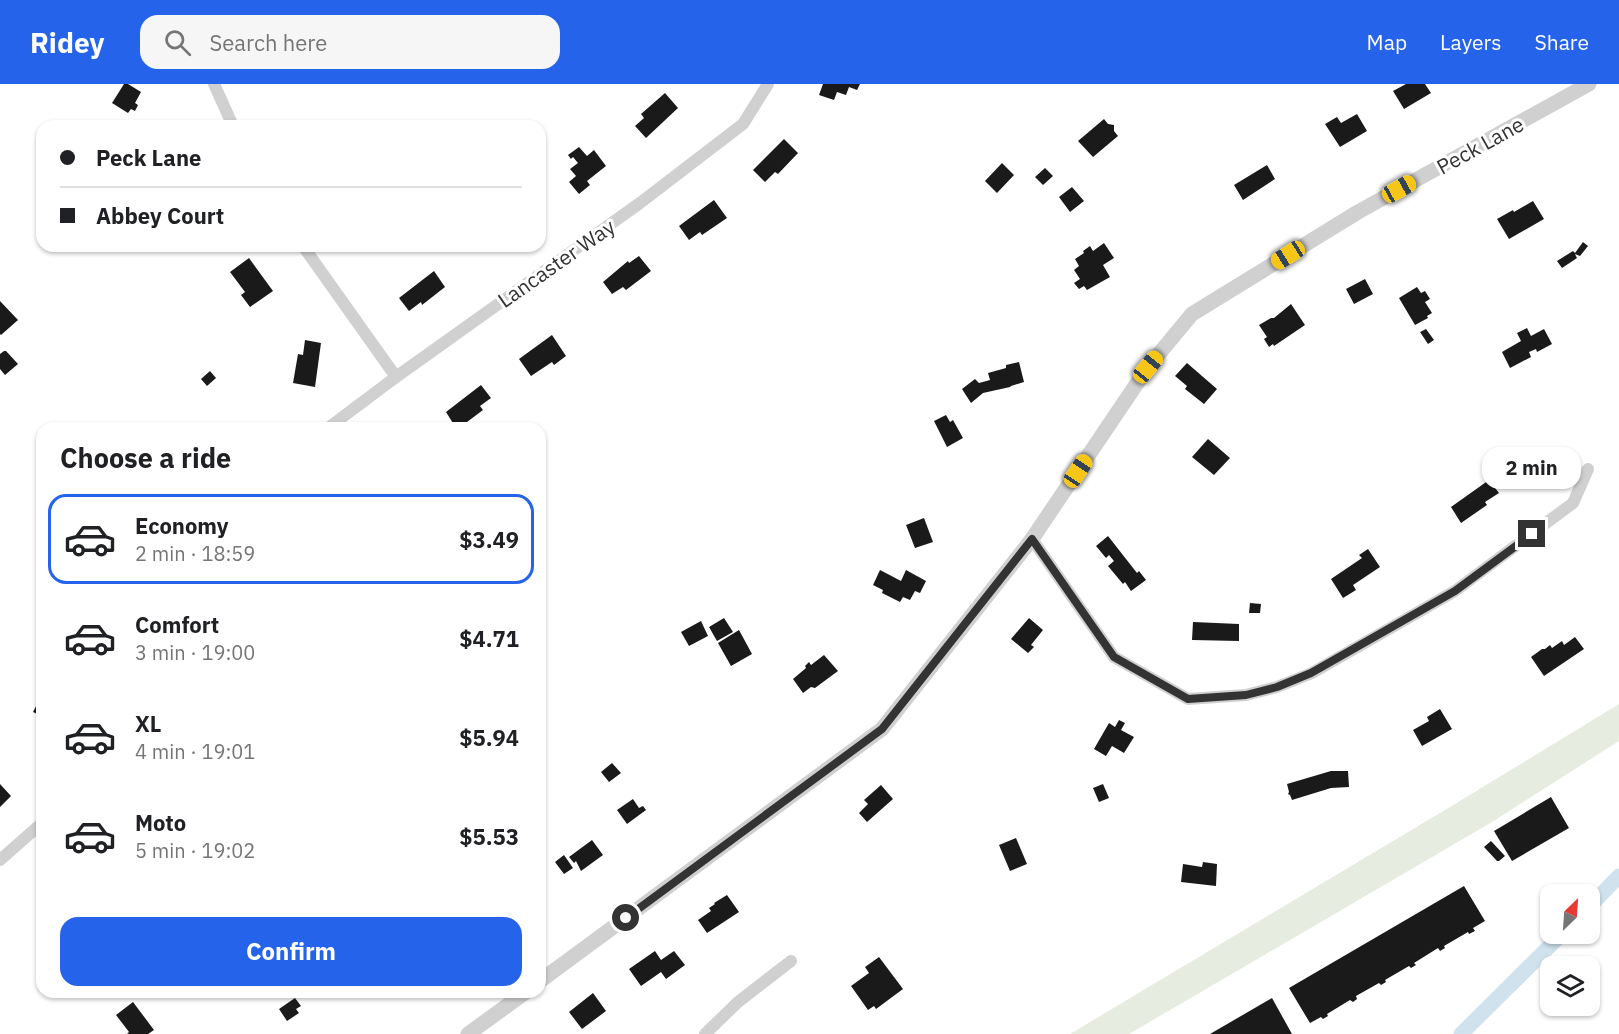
<!DOCTYPE html>
<html lang="en">
<head>
<meta charset="utf-8">
<style>
  body { margin:0; font-family:"IBM Plex Sans",sans-serif; background:#f6f6f6; color:#202124; height:100vh; display:flex; flex-direction:column; font-size:22px; white-space:nowrap }
  * { box-sizing:border-box; margin:0 }
  p { font-size:20px; color:#757577 }
  .icon { flex:none; width:33px; height:33px; fill:none; stroke:currentColor; stroke-width:2; stroke-linecap:round; stroke-linejoin:round }
  .map { position:relative; flex:1; overflow:hidden }
  .drawer { position:absolute; left:36px; top:338px; width:510px; height:576px; display:flex; flex-direction:column; background:#fff; border-radius:18px; box-shadow:0 2px 4px #0004 }
  .drawer>* { flex:none }
  .top-card { position:absolute; left:36px; top:36px; width:510px; height:132px; border-radius:18px; box-shadow:0 2px 4px #0004; display:grid; align-content:center; height:132px; padding:0 24px; background:#fff }
  .needle { width:39px; rotate:25deg }
  .controls { position:absolute; left:1540px; top:800px; display:grid; gap:12px }
  .controls a { display:grid; place-items:center; width:60px; height:60px; border-radius:12px; background:#fff; box-shadow:0 2px 4px #0004; font-size:30px }
  .end { position:absolute; width:27px; height:27px; margin:-14px; border:8px solid #333; background:#fff; box-shadow:0 0 0 3px #fff }
  .from { border-radius:50% }
  .bubble { position:absolute; height:42px; border-radius:18px; background:#fff; box-shadow:0 2px 4px #0004; font-size:20px; font-weight:700; line-height:42px; text-align:center }
  .car { position:absolute; width:18px; height:36px; margin:-18px -9px; border-radius:8px; box-shadow:0 0 4px 2px #0007; background:linear-gradient(#f5c518 24%,#345 0 40%,#f5c518 0 76%,#345 0 86%,#f5c518 0) }
  .top-card b { display:flex; align-items:center; gap:21px; height:57px; font-size:22px }
  .top-card b+b { border-top:2px solid #e0e0e0 }
  .top-card i { width:15px; height:15px; background:#202124 }
  ul { padding:0; list-style:none }
  li { display:flex; align-items:center; gap:18px; height:90px; margin:0 12px 9px; padding:0 12px; border:3px solid transparent; border-radius:18px }
  li div { flex:1 }
  li b { display:block; font-size:22px }
  li em { font-style:normal; font-weight:700 }
  li.on { border-color:#2563eb }
  li>.icon { width:54px; height:54px; stroke-width:1.5 }
  h2 { padding:0 24px; font-size:27px; line-height:72px }
  .button { display:flex; gap:12px; margin-top:auto; padding:12px 24px }
  .button a { flex:1; height:69px; border-radius:18px; background:#2563eb; color:#fff; font-size:24px; font-weight:700; line-height:69px; text-align:center }
  header { display:flex; align-items:center; gap:36px; box-sizing:border-box; height:84px; padding:0 30px; background:#2563eb; color:#fff }
  header strong { font-size:28px }
  nav { display:flex; gap:33px; margin-inline-start:auto; font-size:21px }
  .search { width:420px; height:54px; background:#f6f6f6; display:flex; align-items:center; gap:15px; box-sizing:border-box; padding:0 21px; border-radius:18px; color:#757577; font-size:22px }
  .map>svg:first-child { display:block }
</style>
</head>
<body>
<header>
<strong>Ridey</strong>
<div class="search"><svg class="icon" aria-label="search" viewBox="0 0 24 24"><circle cx="10" cy="10" r="6"/><path d="M15 15l6 6"/></svg>Search here</div>
<nav><a>Map</a><a>Layers</a><a>Share</a></nav>
</header>
<div class="map">
<svg width="1619" height="950" viewBox="0 0 1619 950">
  <rect width="100%" height="100%" fill="#fff"/>
  <!-- green -->
  <path fill="#e6ecdf" d="M 1619,620 L 1619,657 L 1492,738 L 1129,950 L 1070,950 L 1455,720 Z"/>
  <g fill="none" stroke-linecap="round" stroke-linejoin="round">
    <!-- canal -->
    <path stroke="#cfe2ee" stroke-width="15" d="M 1590,822 L 1619,792
      M 1461,950 L 1563,849"/>
  </g>
  <!-- building -->
  <path fill="#1a1a1a" d="M 124,0 L 128,0 L 141,8 L 135,19 L 138,21 L 135,27 L 131,25 L 128,29 L 112,19 Z
    M 823,0 L 860,0 L 857,6 L 849,3 L 846,11 L 837,8 L 834,16 L 819,11 Z
    M 1406,0 L 1425,0 L 1431,9 L 1404,25 L 1393,7 Z
    M 665,9 L 678,24 L 646,54 L 635,42 L 644,34 L 641,30 Z
    M 1357,30 L 1367,47 L 1340,63 L 1325,40 L 1337,33 L 1341,39 Z
    M 1104,35 L 1108,40 L 1114,41 L 1114,47 L 1118,52 L 1093,73 L 1078,57 Z
    M 784,55 L 798,69 L 778,90 L 775,88 L 765,98 L 753,86 Z
    M 579,63 L 587,72 L 594,66 L 606,82 L 587,97 L 590,101 L 579,110 L 569,98 L 576,92 L 570,85 L 578,79 L 573,73 L 571,75 L 568,71 Z
    M 1002,79 L 1014,91 L 997,109 L 985,97 Z
    M 1267,81 L 1275,95 L 1243,116 L 1234,101 Z
    M 1045,84 L 1053,92 L 1043,101 L 1035,93 Z
    M 1072,103 L 1084,117 L 1070,128 L 1059,113 Z
    M 714,116 L 727,134 L 702,151 L 700,148 L 689,156 L 679,142 Z
    M 1533,117 L 1544,135 L 1509,155 L 1497,135 L 1513,126 L 1514,128 Z
    M 1583,158 L 1588,162 L 1580,172 L 1575,170 L 1577,174 L 1562,184 L 1557,177 L 1573,167 L 1575,169 Z
    M 1104,159 L 1114,174 L 1103,181 L 1110,193 L 1087,206 L 1084,202 L 1079,205 L 1074,199 L 1080,195 L 1074,186 L 1079,182 L 1075,175 L 1084,169 L 1083,167 L 1090,162 L 1093,167 Z
    M 639,172 L 651,187 L 626,206 L 623,203 L 612,210 L 603,198 L 628,177 L 629,179 Z
    M 249,174 L 273,207 L 250,223 L 241,211 L 245,208 L 230,188 Z
    M 434,187 L 445,203 L 422,221 L 421,218 L 409,227 L 399,214 Z
    M 1365,195 L 1373,210 L 1354,220 L 1346,205 Z
    M 1417,203 L 1421,209 L 1425,207 L 1430,215 L 1425,218 L 1432,229 L 1427,232 L 1428,234 L 1415,241 L 1399,214 Z
    M 0,217 L 18,236 L 1,251 L 0,250 Z
    M 1291,220 L 1305,241 L 1274,262 L 1273,260 L 1269,263 L 1264,255 L 1267,253 L 1259,241 L 1271,234 L 1274,234 Z
    M 1527,244 L 1531,252 L 1544,245 L 1552,260 L 1537,268 L 1536,265 L 1529,268 L 1531,273 L 1510,284 L 1502,268 L 1521,257 L 1517,249 Z
    M 1426,245 L 1434,256 L 1428,260 L 1420,248 Z
    M 552,251 L 566,272 L 554,281 L 552,278 L 531,292 L 519,275 Z
    M 305,256 L 321,259 L 315,303 L 293,299 L 298,270 L 303,271 Z
    M 4,267 L 6,267 L 18,280 L 5,291 L 0,285 L 0,270 Z
    M 1019,278 L 1024,298 L 1011,302 L 1010,303 L 983,309 L 971,319 L 962,305 L 975,295 L 979,299 L 990,296 L 988,289 L 1006,284 L 1006,281 Z
    M 1187,279 L 1217,305 L 1204,320 L 1185,305 L 1187,302 L 1175,292 Z
    M 210,287 L 216,294 L 207,302 L 201,295 Z
    M 481,301 L 491,314 L 480,322 L 483,326 L 459,344 L 456,344 L 446,328 Z
    M 946,331 L 950,338 L 953,336 L 963,354 L 947,363 L 934,337 Z
    M 1208,355 L 1230,374 L 1214,391 L 1192,373 Z
    M 1489,396 L 1499,409 L 1485,418 L 1487,421 L 1461,439 L 1451,423 Z
    M 924,434 L 933,458 L 915,464 L 906,441 Z
    M 1108,452 L 1137,489 L 1139,487 L 1146,496 L 1131,507 L 1125,498 L 1123,500 L 1108,482 L 1114,477 L 1109,471 L 1106,474 L 1096,462 Z
    M 1368,465 L 1380,483 L 1353,501 L 1356,506 L 1343,514 L 1331,495 L 1362,474 L 1359,471 Z
    M 880,486 L 901,497 L 906,486 L 926,497 L 920,509 L 915,507 L 910,516 L 903,513 L 900,518 L 882,509 L 883,506 L 873,501 Z
    M 1250,519 L 1261,520 L 1260,529 L 1249,529 Z
    M 724,534 L 733,548 L 717,557 L 709,543 Z
    M 1029,534 L 1043,546 L 1031,561 L 1034,563 L 1028,569 L 1011,555 Z
    M 701,537 L 708,552 L 689,562 L 681,548 Z
    M 1193,538 L 1239,540 L 1239,557 L 1192,556 Z
    M 739,546 L 752,570 L 731,582 L 718,559 Z
    M 1575,553 L 1584,565 L 1544,592 L 1531,573 L 1542,565 L 1545,565 L 1550,561 L 1552,564 L 1562,557 L 1564,561 Z
    M 824,571 L 838,587 L 815,604 L 811,603 L 803,609 L 793,595 L 806,584 L 805,582 L 809,578 L 811,581 Z
    M 42,611 L 42,632 L 33,628 Z
    M 1440,625 L 1452,645 L 1422,662 L 1413,646 L 1429,637 L 1427,633 Z
    M 1119,636 L 1125,639 L 1121,646 L 1134,653 L 1124,669 L 1112,662 L 1106,672 L 1094,665 L 1109,639 L 1115,643 Z
    M 612,679 L 621,689 L 609,698 L 601,688 Z
    M 1331,687 L 1348,687 L 1349,703 L 1331,704 L 1292,716 L 1290,711 L 1288,710 L 1289,708 L 1287,700 Z
    M 0,700 L 11,712 L 0,723 Z
    M 1103,700 L 1109,714 L 1099,718 L 1093,704 Z
    M 881,701 L 893,715 L 867,738 L 859,729 L 868,720 L 864,716 Z
    M 1551,713 L 1569,744 L 1512,777 L 1494,747 Z
    M 633,715 L 639,724 L 643,722 L 646,726 L 627,740 L 617,726 Z
    M 1016,754 L 1027,780 L 1010,787 L 999,761 Z
    M 592,756 L 603,771 L 581,787 L 576,777 L 574,779 L 569,773 Z
    M 1491,757 L 1505,772 L 1499,777 L 1497,777 L 1484,763 Z
    M 564,771 L 573,784 L 564,790 L 555,778 Z
    M 1203,778 L 1217,780 L 1216,802 L 1181,798 L 1183,780 L 1202,783 Z
    M 1464,802 L 1485,837 L 1473,844 L 1475,847 L 1469,850 L 1468,848 L 1444,862 L 1445,864 L 1440,867 L 1438,864 L 1414,879 L 1416,881 L 1411,884 L 1409,882 L 1385,896 L 1386,898 L 1381,901 L 1379,899 L 1356,912 L 1357,915 L 1353,918 L 1350,916 L 1327,930 L 1328,932 L 1323,935 L 1321,933 L 1310,939 L 1289,904 Z
    M 727,811 L 739,828 L 707,849 L 698,836 L 711,827 L 709,824 L 715,820 L 714,819 Z
    M 655,867 L 661,876 L 674,867 L 685,881 L 666,895 L 661,888 L 641,902 L 629,885 Z
    M 879,873 L 903,905 L 876,925 L 874,922 L 868,926 L 851,902 L 869,889 L 865,883 Z
    M 593,909 L 606,927 L 582,945 L 569,928 Z
    M 295,914 L 301,922 L 296,925 L 299,929 L 287,937 L 279,925 Z
    M 1272,914 L 1292,950 L 1210,950 Z
    M 133,918 L 154,946 L 148,950 L 127,950 L 129,948 L 116,931 Z"/>
  <g fill="none" stroke-linecap="round" stroke-linejoin="round">
    <!-- minor -->
    <path stroke="#d0d0d0" stroke-width="12" d="M 214,0 L 233,42
      M 303,162 L 396,293
      M 328,344 L 396,293 L 640,119 L 743,40 L 768,0
      M 1032,455 L 1114,573 L 1188,615 L 1246,611 L 1277,603 L 1312,589 L 1455,507 L 1573,419 L 1588,385
      M 0,776 L 42,739
      M 705,950 L 738,918 L 791,877"/>
    <!-- tertiary -->
    <path stroke="#d0d0d0" stroke-width="15" d="M 540,897 L 882,645 L 1032,455 L 1148,283 L 1192,230 L 1358,128 L 1589,0
      M 468,950 L 526,908"/>
  </g>
  <g fill="none" stroke-linecap="round" stroke-linejoin="round">
    <!-- route -->
    <path stroke="#333" stroke-width="8" d="M 626,834 L 882,645 L 1032,455 L 1114,573 L 1188,615 L 1246,611 L 1277,603 L 1311,589 L 1455,507 L 1532,450"/>
  </g>
  <g text-anchor="middle" dominant-baseline="central" stroke-width="6" stroke-linejoin="round" paint-order="stroke">
    <!-- street labels -->
    <g font-size="21" fill="#333" stroke="#fff">
      <text transform="translate(1480 61) rotate(-29)">Peck Lane</text>
      <text transform="translate(556 179) rotate(-35)">Lancaster Way</text>
    </g>
  </g>
</svg>
<div class="controls">
<a><svg class="needle" viewBox="-14 -14 28 28"><path d="M0-13l5 13h-10z" fill="#e53935"/><path d="M0 13l5-13h-10z" fill="#757577"/></svg></a>
<a><svg class="icon" aria-label="layers" viewBox="0 0 24 24"><path d="M12 4l9 5-9 5-9-5zM3 14l9 5 9-5"/></svg></a>
</div>
<i class="end from" style="left:626px;top:834px"></i>
<i class="end" style="left:1532px;top:450px"></i>
<div class="bubble" style="left:1482px;top:363px;width:99px">2 min</div>
<i class="car" style="left:1399px;top:105px;rotate:61deg"></i>
<i class="car" style="left:1288px;top:171px;rotate:238deg"></i>
<i class="car" style="left:1148px;top:283px;rotate:39deg"></i>
<i class="car" style="left:1078px;top:387px;rotate:34deg"></i>
<div class="top-card">
<b><i class="from"></i>Peck Lane</b>
<b><i></i>Abbey Court</b>
</div>
<section class="drawer">
<h2>Choose a ride</h2>
<ul>
<li class="on"><svg class="icon" aria-label="car" viewBox="0 0 24 24"><path d="M5 17H2v-5l4-1 3-4h7l3 4 3 1v5h-3M9 17h6M6 11h13"/><circle cx="7" cy="17" r="2"/><circle cx="17" cy="17" r="2"/></svg><div><b>Economy</b><p>2 min · 18:59</p></div><em>$3.49</em></li>
<li><svg class="icon" aria-label="car" viewBox="0 0 24 24"><path d="M5 17H2v-5l4-1 3-4h7l3 4 3 1v5h-3M9 17h6M6 11h13"/><circle cx="7" cy="17" r="2"/><circle cx="17" cy="17" r="2"/></svg><div><b>Comfort</b><p>3 min · 19:00</p></div><em>$4.71</em></li>
<li><svg class="icon" aria-label="car" viewBox="0 0 24 24"><path d="M5 17H2v-5l4-1 3-4h7l3 4 3 1v5h-3M9 17h6M6 11h13"/><circle cx="7" cy="17" r="2"/><circle cx="17" cy="17" r="2"/></svg><div><b>XL</b><p>4 min · 19:01</p></div><em>$5.94</em></li>
<li><svg class="icon" aria-label="car" viewBox="0 0 24 24"><path d="M5 17H2v-5l4-1 3-4h7l3 4 3 1v5h-3M9 17h6M6 11h13"/><circle cx="7" cy="17" r="2"/><circle cx="17" cy="17" r="2"/></svg><div><b>Moto</b><p>5 min · 19:02</p></div><em>$5.53</em></li>
</ul>
<div class="button"><a>Confirm</a></div>
</section>
</div>
</body>
</html>
